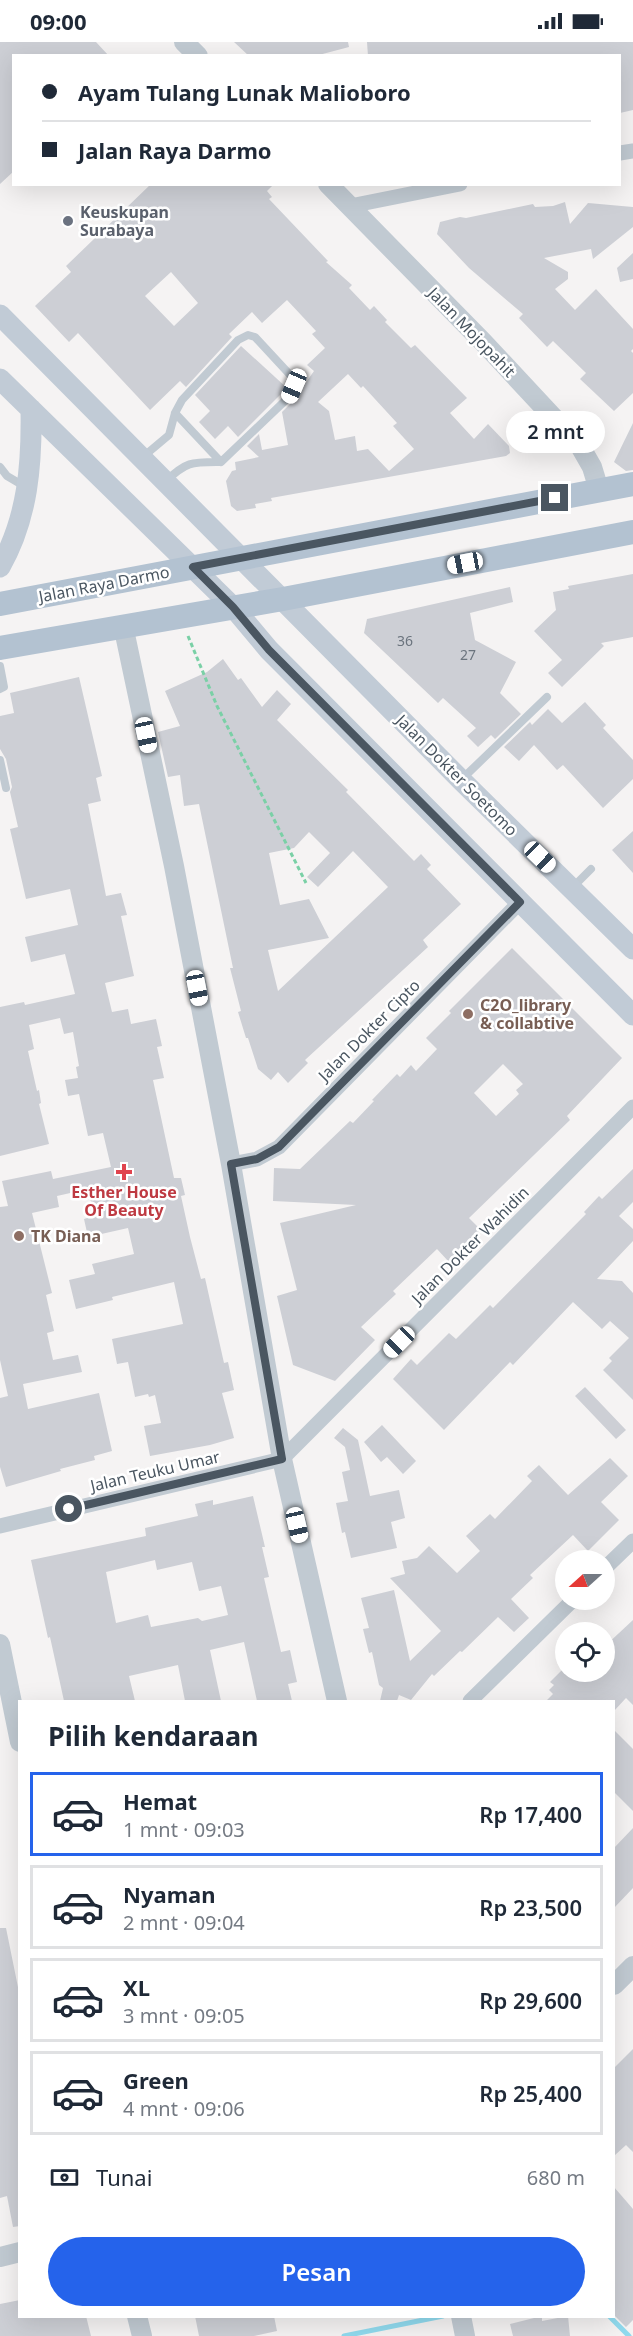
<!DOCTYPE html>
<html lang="id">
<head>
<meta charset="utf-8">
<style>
  body { margin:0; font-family:"Noto Sans",sans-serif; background:#f2f2f3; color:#1f2937; height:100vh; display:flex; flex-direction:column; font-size:22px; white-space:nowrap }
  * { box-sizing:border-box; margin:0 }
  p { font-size:20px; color:#747a83 }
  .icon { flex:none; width:33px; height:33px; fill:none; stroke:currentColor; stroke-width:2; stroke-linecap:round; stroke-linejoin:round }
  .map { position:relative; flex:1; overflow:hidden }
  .drawer { position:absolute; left:18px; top:1658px; width:597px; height:618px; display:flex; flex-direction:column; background:#fff; border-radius:0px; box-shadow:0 6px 24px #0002 }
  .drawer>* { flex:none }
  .banner { position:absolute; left:12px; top:12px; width:609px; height:132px; border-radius:0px; box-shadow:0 6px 24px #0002; display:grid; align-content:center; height:132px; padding:0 30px; background:#fff }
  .needle { width:39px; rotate:249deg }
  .fabs { position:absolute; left:555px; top:1508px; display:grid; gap:12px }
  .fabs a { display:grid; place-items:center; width:60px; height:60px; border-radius:50%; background:#fff; box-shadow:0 6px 24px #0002; font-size:30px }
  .end { position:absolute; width:27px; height:27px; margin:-14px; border:8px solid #4a5661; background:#fff; box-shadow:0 0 0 3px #fff }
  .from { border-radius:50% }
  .bubble { position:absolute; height:42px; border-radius:21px; background:#fff; box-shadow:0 6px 24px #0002; font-size:20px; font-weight:600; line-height:42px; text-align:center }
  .car { position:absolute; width:18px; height:36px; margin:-18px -9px; border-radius:8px; box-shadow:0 0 4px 2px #0007; background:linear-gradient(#fff 24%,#345 0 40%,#fff 0 76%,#345 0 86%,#fff 0) }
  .banner b { display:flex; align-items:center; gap:21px; height:57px; font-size:22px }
  .banner b+b { border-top:2px solid #e0e1e3 }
  .banner i { width:15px; height:15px; background:#1f2937 }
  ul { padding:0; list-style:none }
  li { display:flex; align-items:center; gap:18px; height:84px; margin:0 12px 9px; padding:0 18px; border:3px solid #e0e1e3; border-radius:0px }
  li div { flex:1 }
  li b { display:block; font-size:22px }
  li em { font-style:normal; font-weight:600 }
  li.current { border-color:#2563eb }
  li>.icon { width:54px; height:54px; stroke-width:1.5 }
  h2 { padding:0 30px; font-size:27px; line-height:72px }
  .pay { display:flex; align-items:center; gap:15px; height:66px; padding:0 30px; font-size:22px }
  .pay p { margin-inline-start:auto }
  .primary-button { display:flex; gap:12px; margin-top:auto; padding:12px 30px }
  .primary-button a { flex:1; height:69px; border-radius:36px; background:#2563eb; color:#fff; font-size:24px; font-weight:600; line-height:69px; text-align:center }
  .status { display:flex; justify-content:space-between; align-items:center; height:42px; padding:0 30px; background:#fff; direction:ltr }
  .status svg { height:16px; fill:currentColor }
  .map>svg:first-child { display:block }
</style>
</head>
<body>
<div class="status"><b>09:00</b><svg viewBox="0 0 49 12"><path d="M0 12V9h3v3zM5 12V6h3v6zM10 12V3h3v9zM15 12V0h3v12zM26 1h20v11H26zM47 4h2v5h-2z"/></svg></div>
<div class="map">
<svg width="633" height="2294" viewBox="0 0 633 2294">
  <rect width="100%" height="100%" fill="#f5f3f3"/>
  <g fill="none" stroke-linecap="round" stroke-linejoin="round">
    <!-- stream -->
    <path stroke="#90daee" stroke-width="5" d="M 609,2274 L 629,2294
      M 344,2294 L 443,2274"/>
  </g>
  <!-- building -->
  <path fill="#cdcfd5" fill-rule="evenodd" d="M 0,0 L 96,0 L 109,14 L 14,14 L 14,129 L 0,142 Z
    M 234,0 L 348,0 L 349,5 L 315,14 L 249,14 Z
    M 367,0 L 633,0 L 633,68 L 620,71 L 620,14 L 368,14 Z
    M 151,142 L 274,142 L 267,149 L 272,155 L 269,157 L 328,219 L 326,220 L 352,243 L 349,246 L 370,268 L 374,264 L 387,278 L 385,280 L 411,306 L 415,303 L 467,356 L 450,371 L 474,397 L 488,382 L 509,404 L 510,411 L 506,414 L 271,456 L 272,459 L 255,462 L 256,466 L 237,469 L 231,464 L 226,439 L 232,429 L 236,428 L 235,420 L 259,415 L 247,404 L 259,392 L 262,408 L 288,403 L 282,370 L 293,359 L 314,329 L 307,323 L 325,306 L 312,292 L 316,289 L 287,258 L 262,281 L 252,270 L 229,292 L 232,295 L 186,345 L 180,339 L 150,368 L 78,291 L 69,300 L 35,264 L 71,230 L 66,224 ZM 171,230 L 198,261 L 174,284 L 145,254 ZM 348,332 L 361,346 L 363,344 L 397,381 L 393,384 L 414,407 L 389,429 L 368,407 L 357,409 L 355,394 L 335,398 L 329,369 L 318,360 Z
    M 565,160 L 570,182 L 588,161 L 633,165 L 633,185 L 593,217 L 591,207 L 544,216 L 568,230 L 568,237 L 555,247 L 575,268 L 596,247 L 633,287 L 633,307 L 631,309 L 633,311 L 633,351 L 614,369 L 580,337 L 586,331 L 553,299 L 547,305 L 519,276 L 523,272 L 469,226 L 437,192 L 440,180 L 460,175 L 466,176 L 533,162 L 535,165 L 553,164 Z
    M 633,211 L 633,237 L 620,240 L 617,226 Z
    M 241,304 L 287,346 L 238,395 L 228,384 L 215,397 L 199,380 L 210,369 L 195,353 Z
    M 633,381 L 633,428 L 626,429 L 614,420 Z
    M 633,532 L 633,595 L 601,601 L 604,604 L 562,645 L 548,631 L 562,618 L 534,589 L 556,568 L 553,550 L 569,547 L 568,544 Z
    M 510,545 L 513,560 L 470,571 L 475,598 L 516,620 L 500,651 L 521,672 L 495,697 L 491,693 L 478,705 L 467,694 L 476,686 L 443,656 L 438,661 L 364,591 L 367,577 Z
    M 223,617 L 238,638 L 241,636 L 262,665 L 277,648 L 291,662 L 277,678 L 348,748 L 346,750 L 414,819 L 421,812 L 431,823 L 427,827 L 461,862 L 423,898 L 428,905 L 305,1018 L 308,1021 L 288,1041 L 278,1030 L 271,1038 L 258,1027 L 248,996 L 246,996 L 238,970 L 241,969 L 230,926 L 233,926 L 199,762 L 184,764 L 180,733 L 168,735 L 158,690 L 180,684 L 165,649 L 207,630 ZM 309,790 L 330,811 L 307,835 L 318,845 L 353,809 L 388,845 L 278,949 L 268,908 L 329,896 L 309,857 L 280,863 L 269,811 L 294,806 Z
    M 79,635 L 102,734 L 96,736 L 101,759 L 88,762 L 106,854 L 121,851 L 127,873 L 121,874 L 134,934 L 105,941 L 112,970 L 128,967 L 131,982 L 156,977 L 162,1004 L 157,1005 L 164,1036 L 153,1038 L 174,1136 L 181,1136 L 185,1153 L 181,1154 L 190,1195 L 201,1237 L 205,1236 L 224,1321 L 228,1320 L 234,1348 L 222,1351 L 234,1396 L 210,1403 L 150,1414 L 144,1384 L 161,1381 L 155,1353 L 149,1355 L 148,1352 L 135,1355 L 128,1320 L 117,1322 L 112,1297 L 183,1282 L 174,1240 L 112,1255 L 113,1258 L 76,1267 L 69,1238 L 95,1232 L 92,1222 L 134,1212 L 128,1186 L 88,1195 L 84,1177 L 94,1174 L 88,1147 L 57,1154 L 59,1165 L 32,1171 L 52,1251 L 46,1253 L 54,1289 L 47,1291 L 53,1318 L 78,1313 L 82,1330 L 23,1342 L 28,1367 L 99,1351 L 112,1409 L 94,1414 L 95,1418 L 60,1427 L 61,1429 L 6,1445 L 0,1425 L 0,1356 L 8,1354 L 0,1318 L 0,1165 L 8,1164 L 2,1139 L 51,1129 L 53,1137 L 111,1125 L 103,1091 L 88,1094 L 79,1052 L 68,1054 L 65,1038 L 78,1036 L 76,1025 L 79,1024 L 73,990 L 64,992 L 60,976 L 29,983 L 34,1007 L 28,1009 L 37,1049 L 39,1048 L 41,1061 L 39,1062 L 49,1102 L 0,1114 L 0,965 L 24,960 L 25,963 L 75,952 L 65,912 L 31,920 L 25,895 L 78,883 L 70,847 L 26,857 L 10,787 L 18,785 L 10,750 L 12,745 L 6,717 L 0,707 L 0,674 L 14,671 L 10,651 Z
    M 585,660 L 606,683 L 603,686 L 633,718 L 633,737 L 603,766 L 563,723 L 557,728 L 534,703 L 519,719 L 504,705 L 530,680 L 532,683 L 548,667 L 562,681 Z
    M 633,789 L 633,831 L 612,808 Z
    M 512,906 L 622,1016 L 567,1074 L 570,1078 L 469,1176 L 481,1188 L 449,1220 L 437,1207 L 393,1249 L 396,1252 L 361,1285 L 375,1298 L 335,1339 L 293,1323 L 277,1254 L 297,1248 L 280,1181 L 356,1163 L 273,1159 L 274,1126 L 300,1127 L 350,1079 L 353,1081 L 374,1059 L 372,1058 L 397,1032 L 400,1035 L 411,1023 L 416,1029 L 437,1007 L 426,996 L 451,971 L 449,969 ZM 503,1022 L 523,1042 L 516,1048 L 519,1052 L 496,1074 L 474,1051 Z
    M 633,1127 L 633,1160 L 619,1174 L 633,1187 L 633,1199 L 597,1237 L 622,1239 L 633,1251 L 633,1358 L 603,1328 L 612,1319 L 609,1316 L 629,1296 L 610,1279 L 602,1287 L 573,1260 L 513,1323 L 510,1320 L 444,1388 L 393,1337 L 411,1317 L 417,1323 L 449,1291 L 456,1297 L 490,1263 L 493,1266 L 586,1172 L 584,1170 L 599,1154 L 602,1157 Z
    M 585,1345 L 626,1388 L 616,1397 L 575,1354 Z
    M 382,1383 L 416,1419 L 403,1432 L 387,1415 L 381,1420 L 364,1400 Z
    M 343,1386 L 358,1398 L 370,1454 L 399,1448 L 405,1476 L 391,1480 L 397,1506 L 351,1516 L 345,1490 L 342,1491 L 336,1461 L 348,1459 L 342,1430 L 350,1428 L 345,1405 L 334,1396 Z
    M 610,1416 L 628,1434 L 601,1460 L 619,1478 L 588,1509 L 573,1493 L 530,1533 L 533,1536 L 511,1557 L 529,1576 L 514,1590 L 498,1575 L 462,1610 L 460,1609 L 434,1634 L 432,1632 L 411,1658 L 399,1653 L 397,1659 L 380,1659 L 383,1646 L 379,1643 L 372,1610 L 369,1611 L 363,1587 L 369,1586 L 361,1556 L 394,1548 L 410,1619 L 441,1589 L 390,1536 L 405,1532 L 402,1519 L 417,1516 L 429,1504 L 457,1531 L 480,1509 L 466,1494 L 490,1472 L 495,1477 L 532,1439 L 527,1434 L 539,1423 L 568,1453 Z
    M 253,1454 L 265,1505 L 262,1505 L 269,1535 L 264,1536 L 281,1610 L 290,1608 L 297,1640 L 288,1642 L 292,1659 L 257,1659 L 244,1600 L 210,1608 L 221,1659 L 185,1659 L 178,1623 L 129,1634 L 135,1659 L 64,1659 L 50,1595 L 48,1596 L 31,1518 L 146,1494 L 145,1486 L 198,1474 L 195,1462 L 213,1458 L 213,1463 ZM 155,1518 L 157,1528 L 192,1520 L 199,1549 L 221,1544 L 228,1573 L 202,1579 L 198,1576 L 151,1585 L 148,1573 L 116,1581 L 106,1530 Z
    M 633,1578 L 633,1663 L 626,1656 L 614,1669 L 614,1659 L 546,1659 L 553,1652 L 549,1648 L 554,1643 L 550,1640 L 564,1626 L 566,1629 L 604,1629 L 604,1605 Z
    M 614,1688 L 633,1707 L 633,1769 L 614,1750 Z
    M 633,1786 L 633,1846 L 614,1866 L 614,1806 Z
    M 0,1886 L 6,1886 L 20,1955 L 20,2184 L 13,2185 L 7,2154 L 0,2156 Z
    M 633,2007 L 633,2110 L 626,2103 L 614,2114 L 614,2026 Z
    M 614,2145 L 633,2167 L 633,2278 L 626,2285 L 614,2273 Z
    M 20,2258 L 20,2274 L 86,2274 L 91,2294 L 0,2294 L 0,2262 Z
    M 195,2274 L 274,2274 L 277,2289 L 254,2294 L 199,2294 Z
    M 542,2274 L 542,2279 L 568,2274 L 570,2294 L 513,2294 L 510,2282 Z"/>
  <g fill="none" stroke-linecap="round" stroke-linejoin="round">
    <!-- path -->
    <path stroke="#7ad0a6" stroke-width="3" stroke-dasharray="4.5 3" stroke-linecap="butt" d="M 188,594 L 217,664 L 306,841"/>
    <!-- service -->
    <path stroke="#c1cad2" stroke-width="8" d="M 175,371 L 221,420
      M 144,414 L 169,393 L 175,371 L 182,358 L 238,298 L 248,293 L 255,295 L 293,336 L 295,344 L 289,355 L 221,420 C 192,420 187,419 166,439
      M 0,425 L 7,434 L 24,444
      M 0,624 L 4,645 L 0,647
      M 0,718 L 6,746
      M 462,737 L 547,655
      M 573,845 L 591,827"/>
    <!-- minor -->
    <path stroke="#c1cad2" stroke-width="15" d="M 620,111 L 633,109
      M 350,164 L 460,142
      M 231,1122 L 257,1117 L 279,1105 L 520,860
      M 0,1484 L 282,1417 L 633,1065
      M 604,1527 L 633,1499
      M 470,1659 L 574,1557"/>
    <!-- tertiary -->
    <path stroke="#c1cad2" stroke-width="20" d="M 184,0 L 198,14
      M 328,142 L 484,301 L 580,404 L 592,425 L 599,448
      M 123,583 L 174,824 L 231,1122 L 282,1417 L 337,1659
      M 0,1602 L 20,1700
      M 614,1943 L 633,1924
      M 0,2215 L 20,2210
      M 137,2274 L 142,2294
      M 461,2274 L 465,2294"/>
    <!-- secondary -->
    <path stroke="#c1cbd6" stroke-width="21" d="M 0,273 L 461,738 L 633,907
      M 0,337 L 233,565 L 269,608 L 633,973
      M 0,525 C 28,476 32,422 31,367"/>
    <!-- primary -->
    <path stroke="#b3c2d1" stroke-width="24" d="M 0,562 L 633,442
      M 0,606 L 283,557 L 633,490"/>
  </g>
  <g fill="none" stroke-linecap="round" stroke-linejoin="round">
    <!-- route -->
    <path stroke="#4a5661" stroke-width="8" d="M 69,1467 L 282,1417 L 231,1122 L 257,1117 L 279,1105 L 520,860 L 269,608 L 233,565 L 193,525 L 555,456"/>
  </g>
  <!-- markers -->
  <circle fill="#6b7280" stroke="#fff" stroke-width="2" cx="68" cy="179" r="6"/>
  <g fill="#8d6e63" stroke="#fff" stroke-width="2">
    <circle cx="468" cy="972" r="6"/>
    <circle cx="19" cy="1194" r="6"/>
  </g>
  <path fill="#e0444e" stroke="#fff" stroke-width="2" d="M121 1121h6v6h6v6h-6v6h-6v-6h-6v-6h6z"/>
  <g text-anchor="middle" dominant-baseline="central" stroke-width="5" stroke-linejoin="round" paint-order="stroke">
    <!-- number labels -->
    <g font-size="14" fill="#6b747e">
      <text x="405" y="598">36</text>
      <text x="468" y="612">27</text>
    </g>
    <!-- worship labels -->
    <g font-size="16" font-weight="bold" fill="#5b616d" stroke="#fff" text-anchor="start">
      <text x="80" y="170">Keuskupan<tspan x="80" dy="18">Surabaya</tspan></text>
    </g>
    <!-- street labels -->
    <g font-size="16" fill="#4a5661" stroke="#fff">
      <text transform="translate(472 290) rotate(46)">Jalan Mojopahit</text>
      <text transform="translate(104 542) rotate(-11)">Jalan Raya Darmo</text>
      <text transform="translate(457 733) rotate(45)">Jalan Dokter Soetomo</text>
      <text transform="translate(369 988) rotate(-45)">Jalan Dokter Cipto</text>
      <text transform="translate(470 1203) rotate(-45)">Jalan Dokter Wahidin</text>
      <text transform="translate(155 1429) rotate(-13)">Jalan Teuku Umar</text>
    </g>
    <!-- education labels -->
    <g font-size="16" font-weight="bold" fill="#785e54" stroke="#fff" text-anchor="start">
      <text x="480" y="963">C2O_library<tspan x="480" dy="18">&amp; collabtive</tspan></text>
      <text x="31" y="1194">TK Diana</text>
    </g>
    <!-- health labels -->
    <g font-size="16" font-weight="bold" fill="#be3a42" stroke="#fff">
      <text x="124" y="1150">Esther House<tspan x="124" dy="18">Of Beauty</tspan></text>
    </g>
  </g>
</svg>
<div class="fabs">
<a><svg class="needle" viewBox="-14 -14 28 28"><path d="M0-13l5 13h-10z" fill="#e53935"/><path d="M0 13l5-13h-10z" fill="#747a83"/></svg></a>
<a><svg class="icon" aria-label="locate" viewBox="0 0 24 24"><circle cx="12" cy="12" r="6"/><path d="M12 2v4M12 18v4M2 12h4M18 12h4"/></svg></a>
</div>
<i class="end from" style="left:69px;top:1467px"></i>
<i class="end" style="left:555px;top:456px"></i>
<div class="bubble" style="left:506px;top:369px;width:99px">2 mnt</div>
<i class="car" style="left:294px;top:344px;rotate:203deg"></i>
<i class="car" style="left:465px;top:521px;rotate:259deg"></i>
<i class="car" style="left:146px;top:693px;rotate:168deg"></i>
<i class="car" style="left:540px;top:815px;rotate:134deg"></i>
<i class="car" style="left:197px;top:946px;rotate:169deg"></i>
<i class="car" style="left:399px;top:1300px;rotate:225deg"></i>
<i class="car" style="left:297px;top:1483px;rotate:167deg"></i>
<div class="banner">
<b><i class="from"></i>Ayam Tulang Lunak Malioboro</b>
<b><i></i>Jalan Raya Darmo</b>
</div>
<section class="drawer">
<h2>Pilih kendaraan</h2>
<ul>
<li class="current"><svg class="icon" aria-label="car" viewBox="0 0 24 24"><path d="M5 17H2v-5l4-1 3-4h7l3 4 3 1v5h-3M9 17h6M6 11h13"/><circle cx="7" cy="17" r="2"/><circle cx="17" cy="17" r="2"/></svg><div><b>Hemat</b><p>1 mnt · 09:03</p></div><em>Rp 17,400</em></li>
<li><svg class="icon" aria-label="car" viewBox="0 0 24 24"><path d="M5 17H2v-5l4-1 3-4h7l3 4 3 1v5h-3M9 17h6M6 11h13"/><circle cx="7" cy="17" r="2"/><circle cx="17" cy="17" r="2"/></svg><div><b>Nyaman</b><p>2 mnt · 09:04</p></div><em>Rp 23,500</em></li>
<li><svg class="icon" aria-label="car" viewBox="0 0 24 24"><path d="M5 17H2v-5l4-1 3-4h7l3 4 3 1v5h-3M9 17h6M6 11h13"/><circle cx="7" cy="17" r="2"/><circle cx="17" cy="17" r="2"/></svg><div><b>XL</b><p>3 mnt · 09:05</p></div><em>Rp 29,600</em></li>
<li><svg class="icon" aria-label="car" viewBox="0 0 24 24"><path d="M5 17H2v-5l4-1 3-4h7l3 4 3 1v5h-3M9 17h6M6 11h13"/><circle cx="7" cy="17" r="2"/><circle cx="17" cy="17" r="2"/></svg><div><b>Green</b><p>4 mnt · 09:06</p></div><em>Rp 25,400</em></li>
</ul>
<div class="pay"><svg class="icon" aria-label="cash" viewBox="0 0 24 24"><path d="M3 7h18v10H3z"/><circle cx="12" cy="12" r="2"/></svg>Tunai<p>680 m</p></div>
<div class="primary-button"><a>Pesan</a></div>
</section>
</div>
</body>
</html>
